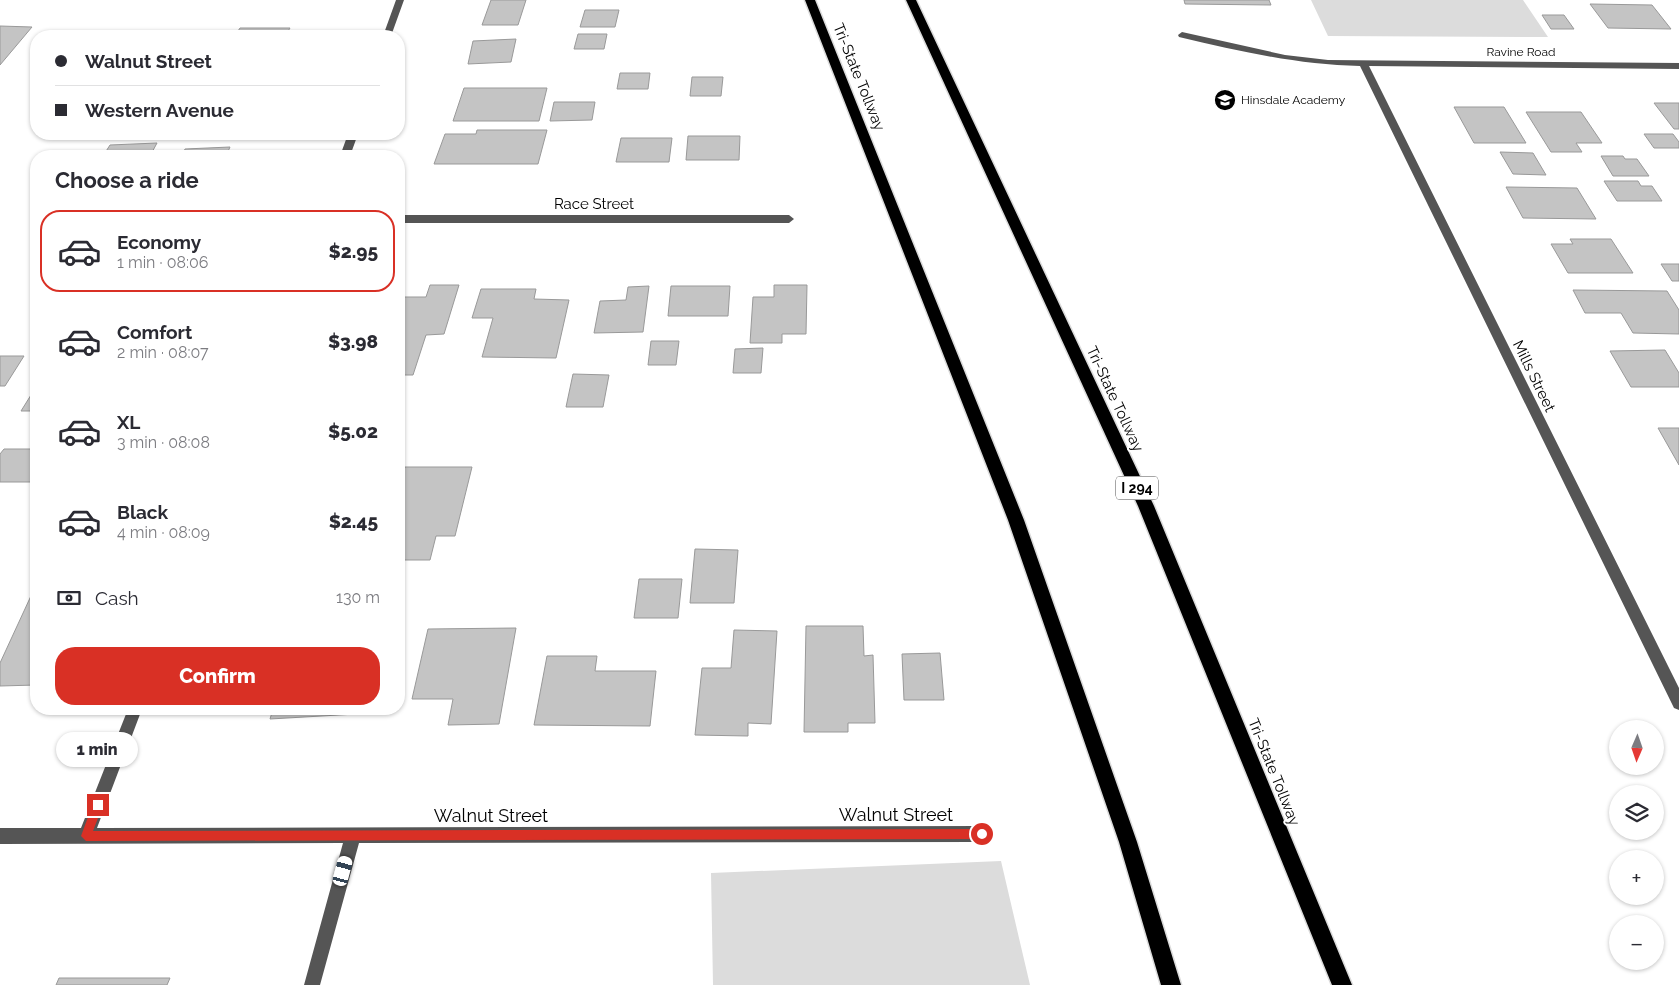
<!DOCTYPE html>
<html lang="en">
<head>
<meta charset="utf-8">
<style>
  body { margin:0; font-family:Raleway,sans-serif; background:#f7f7f7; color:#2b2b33; height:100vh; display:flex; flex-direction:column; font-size:19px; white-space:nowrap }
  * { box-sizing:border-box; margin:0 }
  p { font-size:16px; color:#7c7c81 }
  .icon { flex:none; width:28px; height:28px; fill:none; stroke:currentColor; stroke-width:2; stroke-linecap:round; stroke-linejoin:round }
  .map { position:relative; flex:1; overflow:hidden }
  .drawer { position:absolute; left:30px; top:150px; width:375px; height:565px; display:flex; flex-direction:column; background:#fff; border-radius:20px; box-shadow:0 1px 4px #0004 }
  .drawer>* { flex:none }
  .hud { position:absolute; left:30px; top:30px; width:375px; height:110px; border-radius:20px; box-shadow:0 1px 4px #0004; display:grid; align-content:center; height:110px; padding:0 25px; background:#fff }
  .needle { width:32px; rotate:182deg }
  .fabs { position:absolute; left:1609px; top:720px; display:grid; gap:10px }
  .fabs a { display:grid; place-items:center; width:55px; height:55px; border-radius:50%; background:#fff; box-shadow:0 1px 4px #0004; font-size:25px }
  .end { position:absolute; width:22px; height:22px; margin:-11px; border:6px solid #d93025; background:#fff; box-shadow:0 0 0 2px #fff }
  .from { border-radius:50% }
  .bubble { position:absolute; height:35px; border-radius:18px; background:#fff; box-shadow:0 1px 4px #0004; font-size:16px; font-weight:800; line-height:35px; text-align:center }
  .car { position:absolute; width:15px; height:30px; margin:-15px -8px; border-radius:6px; box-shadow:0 0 4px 1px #0007; background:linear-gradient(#fff 24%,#345 0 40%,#fff 0 76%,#345 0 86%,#fff 0) }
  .hud b { display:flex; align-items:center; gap:18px; height:48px; font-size:19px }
  .hud b+b { border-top:1px solid #e1e1e2 }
  .hud i { width:12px; height:12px; background:#2b2b33 }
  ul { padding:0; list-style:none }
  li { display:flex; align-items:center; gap:15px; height:82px; margin:0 10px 8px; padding:0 15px; border:2px solid transparent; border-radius:20px }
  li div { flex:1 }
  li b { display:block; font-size:19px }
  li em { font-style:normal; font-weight:800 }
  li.on { border-color:#d93025 }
  li>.icon { width:45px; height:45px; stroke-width:1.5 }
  h2 { padding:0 25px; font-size:22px; line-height:60px }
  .pay { display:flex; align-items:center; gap:12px; height:55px; padding:0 25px; font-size:19px }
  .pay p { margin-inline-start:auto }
  .primary-button { display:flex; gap:10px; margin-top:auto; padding:10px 25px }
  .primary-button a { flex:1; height:58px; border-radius:20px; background:#d93025; color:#fff; font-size:20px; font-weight:800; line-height:58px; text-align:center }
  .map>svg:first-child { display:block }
</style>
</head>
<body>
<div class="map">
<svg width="1679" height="985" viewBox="0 0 1679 985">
  <rect width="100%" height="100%" fill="#fff"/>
  <!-- green -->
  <path fill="#dcdcdc" d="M 1311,0 L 1523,0 L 1548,37 L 1328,36 Z
    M 1001,861 L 1030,985 L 713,985 L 711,873 Z"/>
  <!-- building -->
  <path fill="#c4c4c4" stroke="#999" d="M 491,0 L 526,0 L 518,25 L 482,25 Z
    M 1184,0 L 1269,0 L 1271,5 L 1185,4 Z
    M 1590,4 L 1652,5 L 1671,29 L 1608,28 Z
    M 585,10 L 619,10 L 615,27 L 580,27 Z
    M 1542,15 L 1564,15 L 1574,29 L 1551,29 Z
    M 0,26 L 32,27 L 0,65 Z
    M 240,28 L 290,28 L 285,36 L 190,36 L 191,34 L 236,34 Z
    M 578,34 L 607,34 L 604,49 L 574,49 Z
    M 516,39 L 511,62 L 468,64 L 473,41 Z
    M 620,73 L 650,73 L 648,89 L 617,89 Z
    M 692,77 L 723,77 L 721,96 L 690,96 Z
    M 464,88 L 547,88 L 539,121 L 453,121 Z
    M 554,102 L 595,102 L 592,120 L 550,121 Z
    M 1654,103 L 1679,103 L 1679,129 L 1674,129 Z
    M 1454,107 L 1504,107 L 1526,143 L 1474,143 Z
    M 1526,112 L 1581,112 L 1602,143 L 1576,143 L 1582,152 L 1551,152 Z
    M 477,130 L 547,130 L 538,164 L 434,164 L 445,134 L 476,134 Z
    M 1644,134 L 1673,134 L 1679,142 L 1679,148 L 1654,148 Z
    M 688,136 L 740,136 L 739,160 L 686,160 Z
    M 621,138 L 672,138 L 669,162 L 616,162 Z
    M 157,143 L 150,156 L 103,156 L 110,145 Z
    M 230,147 L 226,156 L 182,156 L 185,149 Z
    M 1500,152 L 1533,153 L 1546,175 L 1513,174 Z
    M 1601,156 L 1623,156 L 1625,159 L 1637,159 L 1649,176 L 1613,176 Z
    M 1604,181 L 1638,181 L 1641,186 L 1652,186 L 1662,201 L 1617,201 Z
    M 1506,187 L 1577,188 L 1596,219 L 1523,218 Z
    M 1570,239 L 1611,239 L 1633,273 L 1568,273 L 1551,244 L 1573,244 Z
    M 1661,264 L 1679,264 L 1679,281 L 1672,281 Z
    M 430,285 L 459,285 L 444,334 L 426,335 L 413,375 L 399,375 L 399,309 L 403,297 L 426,297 Z
    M 774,285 L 807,285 L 806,334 L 782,334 L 782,343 L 750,343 L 753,297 L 774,297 Z
    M 649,286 L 643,332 L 594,333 L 600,301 L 626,300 L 628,287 Z
    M 671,286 L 730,286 L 728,316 L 668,316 Z
    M 481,289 L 536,289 L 534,299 L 569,300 L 556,358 L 482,357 L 493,318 L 472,318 Z
    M 1573,290 L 1667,291 L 1679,310 L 1679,334 L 1633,333 L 1621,313 L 1585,313 Z
    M 651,341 L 679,341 L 676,365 L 648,365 Z
    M 763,348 L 761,373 L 733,373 L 735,349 Z
    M 1665,350 L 1679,373 L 1679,387 L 1631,387 L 1610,351 Z
    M 0,356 L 24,356 L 5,386 L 0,386 Z
    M 573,374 L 609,375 L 603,407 L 566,407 Z
    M 36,387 L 36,411 L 21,411 Z
    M 1658,428 L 1679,428 L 1679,465 Z
    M 4,449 L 36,449 L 36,482 L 0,482 L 0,454 Z
    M 405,467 L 472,467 L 455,536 L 436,536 L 430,560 L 399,560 L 399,480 L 401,480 Z
    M 695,549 L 738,550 L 734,603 L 690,603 Z
    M 639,579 L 682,579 L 678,618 L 634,618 Z
    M 36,585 L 36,685 L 0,686 L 0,663 Z
    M 806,626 L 863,626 L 864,656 L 873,655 L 875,723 L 848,723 L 848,732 L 804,732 Z
    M 516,628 L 499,724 L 448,725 L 453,699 L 412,699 L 428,629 Z
    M 734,630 L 777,631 L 771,724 L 748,723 L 748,736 L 695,735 L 702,668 L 731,668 Z
    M 940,653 L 944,700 L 904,700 L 902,654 Z
    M 547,656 L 597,656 L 595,671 L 656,671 L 650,726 L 534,725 Z
    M 273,709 L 374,709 L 373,713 L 270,719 Z
    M 59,978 L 170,978 L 167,985 L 56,985 Z"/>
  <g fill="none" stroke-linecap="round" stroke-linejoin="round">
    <!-- highway casing -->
    <g stroke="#dbdbdb" stroke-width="3">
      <path id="highway" d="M 805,0 L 815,0 L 1024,520 L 1137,842 L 1181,985 L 1161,985 L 1119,842 L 1008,520 Z
        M 906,0 L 916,0 L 1154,506 L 1352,985 L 1332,985 L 1138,506 Z"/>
    </g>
    <!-- minor -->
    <path fill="#555" fill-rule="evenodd" d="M 396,0 L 404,0 L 391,36 L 383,36 Z
      M 1182,32 L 1285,55 L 1328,60 L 1679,63 L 1679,69 L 1369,66 L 1679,688 L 1679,710 L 1674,708 L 1360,66 C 1298,65 1239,51 1179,37 L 1178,35 Z
      M 348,134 L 358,134 L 350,156 L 340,156 Z
      M 399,215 L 789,215 L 794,219 L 789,223 L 399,223 Z
      M 128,709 L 142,709 L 97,828 L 982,826 L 987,829 L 990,834 L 987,839 L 982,842 L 359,843 L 320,985 L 304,985 L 343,843 L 0,844 L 0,828 L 81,828 Z"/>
    <!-- highway -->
    <use href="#highway" fill="#000" fill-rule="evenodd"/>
  </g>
  <!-- route -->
  <path fill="#d93025" d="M 98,800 L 103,805 L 93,831 L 982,829 L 987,834 L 982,839 L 86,841 L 81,836 L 94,801 Z"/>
  <!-- icons -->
  <defs>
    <g id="school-disc" transform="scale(1.125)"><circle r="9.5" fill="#000" stroke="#fff"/><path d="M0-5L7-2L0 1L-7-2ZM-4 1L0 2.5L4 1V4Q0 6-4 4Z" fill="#fff"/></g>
  </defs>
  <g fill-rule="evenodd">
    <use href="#school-disc" x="1225" y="100"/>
  </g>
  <g text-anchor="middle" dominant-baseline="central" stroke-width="4" stroke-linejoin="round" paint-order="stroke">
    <!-- far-street labels -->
    <g font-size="12" fill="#000" stroke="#fff">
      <text x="1521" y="52">Ravine Road</text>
    </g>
    <!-- far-poi labels -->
    <g font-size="12" fill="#000" stroke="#fff" text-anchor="start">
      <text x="1241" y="100">Hinsdale Academy</text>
    </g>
    <!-- shield labels -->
    <rect fill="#fff" stroke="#4c4c4c" stroke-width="1" x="1116" y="476.5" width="42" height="23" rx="4"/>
    <g font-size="14" font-weight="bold" fill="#000">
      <text x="1137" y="488">I 294</text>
    </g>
    <!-- street labels -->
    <g font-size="15" fill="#000" stroke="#fff">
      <text transform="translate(859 77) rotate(68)">Tri-State Tollway</text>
      <text x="594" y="204">Race Street</text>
      <text transform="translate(1534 376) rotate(64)">Mills Street</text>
      <text transform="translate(1115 399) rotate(65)">Tri-State Tollway</text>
      <text transform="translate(1274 772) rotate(68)">Tri-State Tollway</text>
    </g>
    <!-- near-street labels -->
    <g font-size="18" fill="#000" stroke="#fff">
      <text x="896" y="814">Walnut Street</text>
      <text x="491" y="815">Walnut Street</text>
    </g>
  </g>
</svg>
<div class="fabs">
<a><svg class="needle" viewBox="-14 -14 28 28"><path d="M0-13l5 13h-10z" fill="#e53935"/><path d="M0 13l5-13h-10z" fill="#7c7c81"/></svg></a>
<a><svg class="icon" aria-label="layers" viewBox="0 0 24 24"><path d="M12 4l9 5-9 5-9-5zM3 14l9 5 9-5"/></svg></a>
<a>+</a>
<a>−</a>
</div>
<i class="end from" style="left:982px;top:834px"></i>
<i class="end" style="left:98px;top:805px"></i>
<div class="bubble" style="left:56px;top:732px;width:82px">1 min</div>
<i class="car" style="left:343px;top:871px;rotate:15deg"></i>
<div class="hud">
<b><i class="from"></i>Walnut Street</b>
<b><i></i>Western Avenue</b>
</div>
<section class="drawer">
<h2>Choose a ride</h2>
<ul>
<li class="on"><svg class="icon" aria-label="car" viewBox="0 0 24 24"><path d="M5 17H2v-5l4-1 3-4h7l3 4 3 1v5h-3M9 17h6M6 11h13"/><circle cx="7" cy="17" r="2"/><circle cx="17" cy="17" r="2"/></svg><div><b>Economy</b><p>1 min · 08:06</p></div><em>$2.95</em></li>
<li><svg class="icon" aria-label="car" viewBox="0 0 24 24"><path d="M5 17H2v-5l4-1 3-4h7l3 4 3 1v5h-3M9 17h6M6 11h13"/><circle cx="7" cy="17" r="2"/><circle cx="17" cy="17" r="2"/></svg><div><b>Comfort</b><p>2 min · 08:07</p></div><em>$3.98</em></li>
<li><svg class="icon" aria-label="car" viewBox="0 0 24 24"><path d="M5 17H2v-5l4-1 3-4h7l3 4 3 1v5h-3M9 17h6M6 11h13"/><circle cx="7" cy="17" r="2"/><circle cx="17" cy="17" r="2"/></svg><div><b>XL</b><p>3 min · 08:08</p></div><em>$5.02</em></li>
<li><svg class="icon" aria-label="car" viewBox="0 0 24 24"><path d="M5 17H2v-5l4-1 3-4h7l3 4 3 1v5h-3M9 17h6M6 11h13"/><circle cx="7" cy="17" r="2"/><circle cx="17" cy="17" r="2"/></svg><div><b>Black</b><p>4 min · 08:09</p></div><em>$2.45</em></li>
</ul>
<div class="pay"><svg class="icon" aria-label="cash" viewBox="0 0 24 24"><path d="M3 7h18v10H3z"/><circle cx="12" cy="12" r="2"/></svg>Cash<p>130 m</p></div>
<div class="primary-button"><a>Confirm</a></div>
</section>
</div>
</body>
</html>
